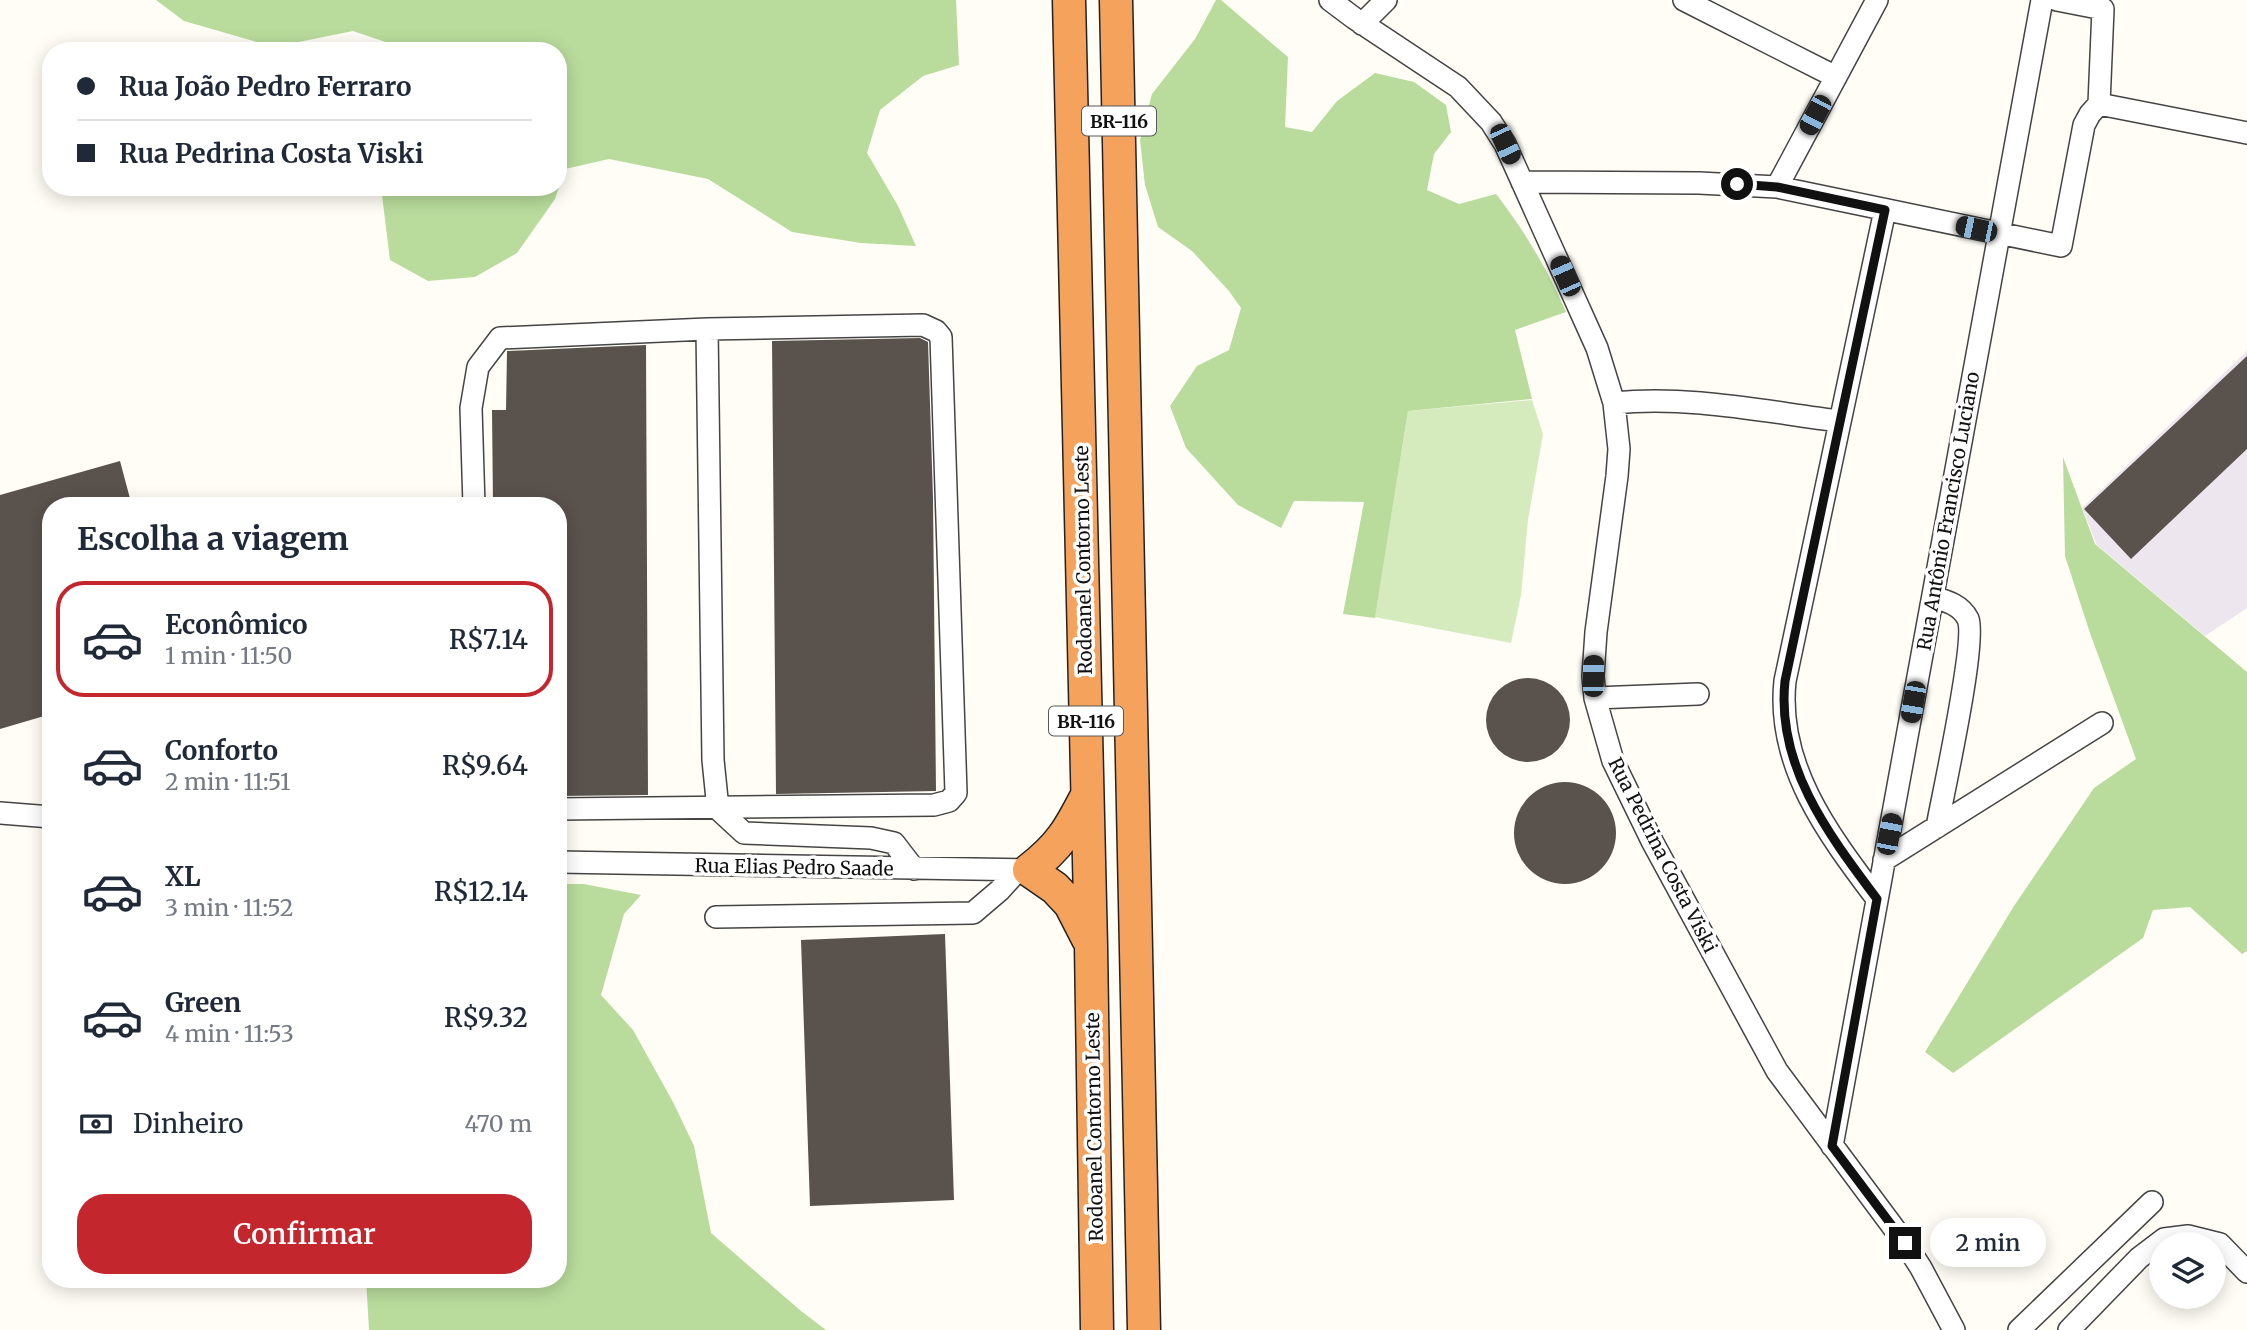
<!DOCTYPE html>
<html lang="pt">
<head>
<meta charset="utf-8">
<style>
  body { margin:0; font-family:Merriweather,serif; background:#f6f6f7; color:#1f2937; height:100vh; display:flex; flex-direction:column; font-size:26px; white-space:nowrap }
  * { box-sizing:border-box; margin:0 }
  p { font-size:23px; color:#747a83 }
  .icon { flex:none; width:38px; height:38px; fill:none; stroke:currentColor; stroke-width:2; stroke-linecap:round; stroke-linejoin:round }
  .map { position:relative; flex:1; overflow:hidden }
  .panel { position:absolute; left:42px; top:497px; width:525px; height:791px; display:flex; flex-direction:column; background:#fff; border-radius:28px; box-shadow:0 4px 18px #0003 }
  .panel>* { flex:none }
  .banner { position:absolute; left:42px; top:42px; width:525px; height:154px; border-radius:28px; box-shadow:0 4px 18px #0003; display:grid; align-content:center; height:154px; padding:0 35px; background:#fff }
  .buttons { position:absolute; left:2149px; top:1232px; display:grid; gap:14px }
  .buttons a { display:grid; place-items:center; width:77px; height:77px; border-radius:50%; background:#fff; box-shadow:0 4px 18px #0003; font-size:35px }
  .end { position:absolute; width:32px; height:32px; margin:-16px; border:9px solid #111; background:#fff; box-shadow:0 0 0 4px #fff }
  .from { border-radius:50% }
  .bubble { position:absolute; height:49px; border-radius:24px; background:#fff; box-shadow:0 4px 18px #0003; font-size:23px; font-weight:600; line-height:49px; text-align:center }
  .car { position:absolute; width:21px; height:42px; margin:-21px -10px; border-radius:9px; box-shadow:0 0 5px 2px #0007; background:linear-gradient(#222 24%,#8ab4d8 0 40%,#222 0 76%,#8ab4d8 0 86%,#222 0) }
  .banner b { display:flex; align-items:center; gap:24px; height:66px; font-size:26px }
  .banner b+b { border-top:2px solid #e0e1e3 }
  .banner i { width:18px; height:18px; background:#1f2937 }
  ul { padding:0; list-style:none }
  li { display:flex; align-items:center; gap:21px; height:116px; margin:0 14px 10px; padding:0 21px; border:4px solid transparent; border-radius:28px }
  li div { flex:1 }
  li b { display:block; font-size:26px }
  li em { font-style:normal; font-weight:600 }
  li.on { border-color:#c4262e }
  li>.icon { width:63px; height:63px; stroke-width:1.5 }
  h2 { padding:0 35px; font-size:32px; line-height:84px }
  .pay { display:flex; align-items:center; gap:18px; height:77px; padding:0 35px; font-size:26px }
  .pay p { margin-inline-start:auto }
  .action { display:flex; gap:14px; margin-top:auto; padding:14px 35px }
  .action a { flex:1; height:80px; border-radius:28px; background:#c4262e; color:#fff; font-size:28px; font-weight:600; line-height:80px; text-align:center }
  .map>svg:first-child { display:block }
</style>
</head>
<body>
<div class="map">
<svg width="2247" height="1330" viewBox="0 0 2247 1330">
  <rect width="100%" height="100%" fill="#fffdf5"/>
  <!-- industrial -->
  <path fill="#eee6ef" d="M 2247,351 L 2247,608 L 2205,636 L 2097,545 L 2082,508 Z"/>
  <!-- green -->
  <path fill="#d5ebbd" d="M 1532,400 L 1543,434 L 1528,520 L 1521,595 L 1511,643 L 1375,617 L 1408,411 Z"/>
  <!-- forest -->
  <path fill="#b9dc9c" d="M 156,0 L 956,0 L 959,65 L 923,76 L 880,110 L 867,153 L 898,206 L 916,246 L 861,243 L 792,232 L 708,179 L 609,159 L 565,169 L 555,199 L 517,253 L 475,277 L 428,281 L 390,260 L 381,187 L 558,187 L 558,51 L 412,51 L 353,31 L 274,47 L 184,21 Z
    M 1216,0 L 1221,0 L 1288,57 L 1285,127 L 1312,132 L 1337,101 L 1375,73 L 1414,82 L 1446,105 L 1451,132 L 1434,154 L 1427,190 L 1459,204 L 1496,194 C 1524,230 1548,270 1566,312 L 1515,330 L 1532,399 L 1408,411 L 1375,618 L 1343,614 L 1364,502 L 1294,501 L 1281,528 L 1238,505 L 1186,448 L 1170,406 L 1197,366 L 1229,350 L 1241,308 L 1229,291 L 1192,251 L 1158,227 L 1145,185 L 1140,140 L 1152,94 L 1195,39 Z
    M 2063,457 L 2095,544 L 2247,672 L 2247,951 L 2242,954 L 2190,907 L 2153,910 L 2143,938 L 1953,1073 L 1925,1052 L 2014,906 L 2094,788 L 2136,759 L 2090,633 L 2065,556 Z
    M 558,884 L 584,884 L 641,895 L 624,914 L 601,995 L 633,1030 L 673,1102 L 694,1146 L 711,1233 L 801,1311 L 826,1330 L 369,1330 L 366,1279 L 558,1279 Z"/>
  <!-- building -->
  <path fill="#5a524d" d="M 920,338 L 928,342 L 933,498 L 936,791 L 776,794 L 772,341 Z
    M 646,345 L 648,795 L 558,796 L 558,506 L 493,506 L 492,410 L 506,410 L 507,351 Z
    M 2247,356 L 2247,449 L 2131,559 L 2084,509 Z
    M 120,461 L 132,506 L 51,506 L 51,714 L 0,729 L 0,495 Z
    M1486 720a42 42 0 1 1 84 0a42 42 0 1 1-84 0Z
    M1514 833a51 51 0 1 1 102 0a51 51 0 1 1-102 0Z
    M 945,934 L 954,1200 L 810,1206 L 801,940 Z"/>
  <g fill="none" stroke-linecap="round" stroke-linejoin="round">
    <!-- minor casing -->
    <g stroke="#444" stroke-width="24">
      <path id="minor" d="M 1330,0 L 1354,18 L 1458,87 L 1491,122 L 1505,144 L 1597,348 L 1614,403 L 1619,449 L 1617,476 L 1596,632 L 1593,676 L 1595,698 L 1613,761 L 1652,841 L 1777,1071 L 1905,1243 L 1921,1268 L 1954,1330
        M 1684,0 L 1836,77
        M 2057,0 L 2103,9 L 2099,104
        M 1362,24 L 1386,0
        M 2099,104 L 2247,133
        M 1522,182 L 1699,183 L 1777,187 L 2061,246 L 2084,125 L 2090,114 L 2099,104
        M 1777,187 L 1877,0
        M 707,329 L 713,760 L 718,809 L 744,833 L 871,838 L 894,843 L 914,869
        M 1614,403 C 1689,395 1766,412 1840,421
        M 474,506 L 471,408 L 478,367 L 500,338 L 707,329 L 923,325 L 936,331 L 941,337 L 956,793 L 949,801 L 934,805 L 558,809
        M 1933,597 C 1947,601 1961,605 1968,619 C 1977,641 1943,794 1937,827
        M 1595,698 L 1698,694
        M 0,813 L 51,817
        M 1884,860 L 2102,723
        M 558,862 L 1029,870
        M 1877,899 C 1829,835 1776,766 1785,681 L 1885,210
        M 716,917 L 973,913 L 1000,890 L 1018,870
        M 1832,1146 L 2042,0
        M 2019,1330 L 2152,1202
        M 2069,1330 L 2139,1258 L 2164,1239 L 2188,1236 L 2220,1244 L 2247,1272"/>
    </g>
    <!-- highway casing -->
    <g stroke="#222" stroke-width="35">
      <path id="highway" d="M 1069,0 L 1091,946 L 1097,1330
        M 1116,0 L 1144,1330
        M 1086,797 C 1069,830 1060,846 1029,870 L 1055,888 L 1070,904 L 1088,939"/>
    </g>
    <!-- minor -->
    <use href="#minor" stroke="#fff" stroke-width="21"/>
    <!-- highway -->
    <use href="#highway" stroke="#f5a25d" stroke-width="32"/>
  </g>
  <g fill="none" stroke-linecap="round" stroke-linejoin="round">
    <!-- route -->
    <path stroke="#111" stroke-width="9" d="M 1737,184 L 1777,187 L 1885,210 L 1785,681 C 1776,766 1829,835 1877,899 L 1832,1146 L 1905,1243"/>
  </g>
  <g text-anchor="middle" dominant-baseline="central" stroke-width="7" stroke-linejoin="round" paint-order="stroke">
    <!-- shield labels -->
    <g fill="#fff" stroke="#585858" stroke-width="2">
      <rect x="1082" y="106.5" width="74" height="29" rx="5"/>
      <rect x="1049" y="706.5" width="74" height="29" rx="5"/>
    </g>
    <g font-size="18" font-weight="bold" fill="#111">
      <text x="1119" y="121">BR-116</text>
      <text x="1086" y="721">BR-116</text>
    </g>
    <!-- street labels -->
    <g font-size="19" fill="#111" stroke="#fff">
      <text transform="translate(1948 511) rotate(-80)">Rua Antônio Francisco Luciano</text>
      <text transform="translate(1083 560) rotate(-91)">Rodoanel Contorno Leste</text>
      <text transform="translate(1663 855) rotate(63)">Rua Pedrina Costa Viski</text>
      <text transform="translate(794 867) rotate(1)">Rua Elias Pedro Saade</text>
      <text transform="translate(1094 1127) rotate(-91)">Rodoanel Contorno Leste</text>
    </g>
  </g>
</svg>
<div class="buttons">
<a><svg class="icon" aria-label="layers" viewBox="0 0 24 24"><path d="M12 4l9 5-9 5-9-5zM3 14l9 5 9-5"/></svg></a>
</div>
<i class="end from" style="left:1737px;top:184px"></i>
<i class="end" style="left:1905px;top:1243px"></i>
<div class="bubble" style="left:1930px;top:1218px;width:116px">2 min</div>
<i class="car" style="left:1815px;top:115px;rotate:208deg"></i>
<i class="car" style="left:1505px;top:144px;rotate:155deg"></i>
<i class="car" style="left:1976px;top:229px;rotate:282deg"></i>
<i class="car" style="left:1565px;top:276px;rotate:336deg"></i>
<i class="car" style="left:1593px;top:676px;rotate:1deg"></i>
<i class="car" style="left:1913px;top:702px;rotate:190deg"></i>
<i class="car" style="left:1889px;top:834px;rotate:11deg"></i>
<div class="banner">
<b><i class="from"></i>Rua João Pedro Ferraro</b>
<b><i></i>Rua Pedrina Costa Viski</b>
</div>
<section class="panel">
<h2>Escolha a viagem</h2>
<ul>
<li class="on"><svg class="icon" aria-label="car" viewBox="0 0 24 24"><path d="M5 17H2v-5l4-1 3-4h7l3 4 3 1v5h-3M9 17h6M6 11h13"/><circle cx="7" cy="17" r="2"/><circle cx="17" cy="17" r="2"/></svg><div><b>Econômico</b><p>1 min · 11:50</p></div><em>R$7.14</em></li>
<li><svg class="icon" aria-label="car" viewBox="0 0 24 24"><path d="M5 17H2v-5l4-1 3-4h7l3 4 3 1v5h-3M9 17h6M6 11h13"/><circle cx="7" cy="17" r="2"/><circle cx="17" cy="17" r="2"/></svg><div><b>Conforto</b><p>2 min · 11:51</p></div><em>R$9.64</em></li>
<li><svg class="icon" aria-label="car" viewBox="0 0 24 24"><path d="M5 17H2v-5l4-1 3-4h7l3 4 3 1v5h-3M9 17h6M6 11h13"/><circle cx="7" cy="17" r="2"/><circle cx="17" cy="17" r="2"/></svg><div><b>XL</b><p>3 min · 11:52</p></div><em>R$12.14</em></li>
<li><svg class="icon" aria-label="car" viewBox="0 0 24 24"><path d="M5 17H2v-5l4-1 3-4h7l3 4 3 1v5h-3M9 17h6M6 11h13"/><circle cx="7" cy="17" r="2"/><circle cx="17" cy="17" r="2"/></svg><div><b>Green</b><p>4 min · 11:53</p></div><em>R$9.32</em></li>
</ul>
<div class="pay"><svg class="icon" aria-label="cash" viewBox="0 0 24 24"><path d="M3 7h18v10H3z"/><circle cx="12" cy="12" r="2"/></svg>Dinheiro<p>470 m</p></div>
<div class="action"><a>Confirmar</a></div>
</section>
</div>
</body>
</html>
